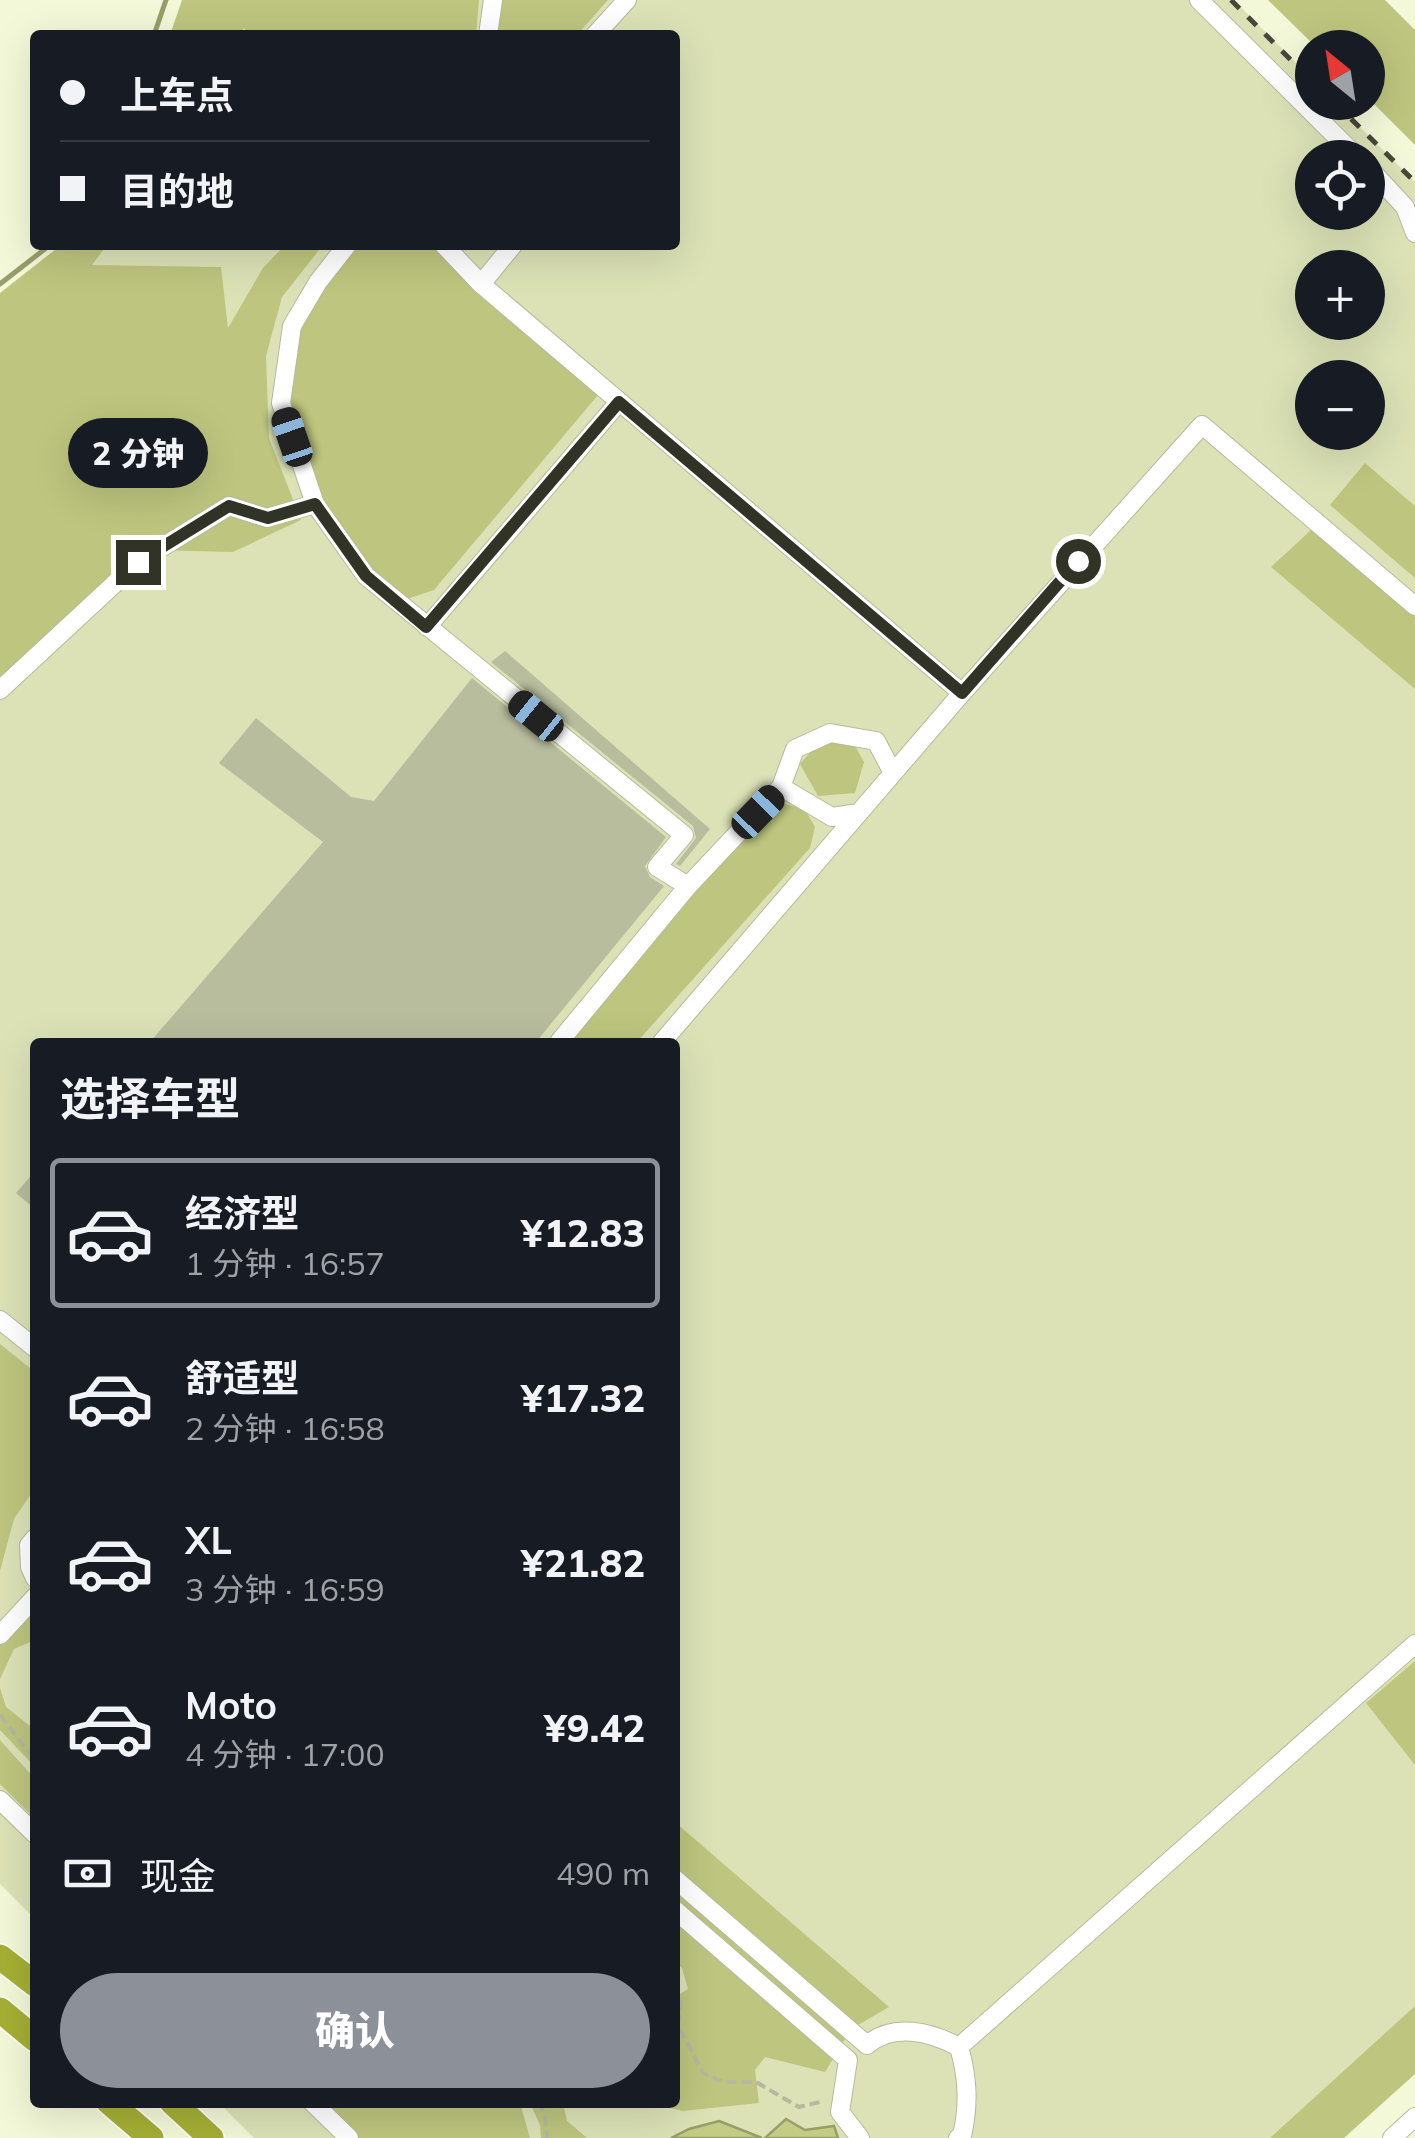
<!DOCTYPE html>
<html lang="zh">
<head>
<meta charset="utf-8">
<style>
  body { margin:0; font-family:Mulish,"Noto Sans SC",sans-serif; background:#20242c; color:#f1f3f6; height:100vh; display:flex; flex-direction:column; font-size:38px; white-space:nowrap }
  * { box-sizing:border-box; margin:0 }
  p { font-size:32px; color:#9ea1a6 }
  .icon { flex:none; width:55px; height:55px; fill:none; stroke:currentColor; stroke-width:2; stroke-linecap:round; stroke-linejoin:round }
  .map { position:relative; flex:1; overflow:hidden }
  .panel { position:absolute; left:30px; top:1038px; width:650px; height:1070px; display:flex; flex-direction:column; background:#171b24; border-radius:10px; box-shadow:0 10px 40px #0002 }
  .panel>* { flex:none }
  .guide { position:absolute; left:30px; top:30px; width:650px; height:220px; border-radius:10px; box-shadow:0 10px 40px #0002; display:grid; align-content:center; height:220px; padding:0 30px; background:#171b24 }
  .needle { width:65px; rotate:330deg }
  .fabs { position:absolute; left:1295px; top:30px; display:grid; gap:20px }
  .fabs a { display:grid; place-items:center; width:90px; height:90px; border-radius:50%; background:#171b24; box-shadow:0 10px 40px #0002; font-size:50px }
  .end { position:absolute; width:45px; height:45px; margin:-22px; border:12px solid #323327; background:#fff; box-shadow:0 0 0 5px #fff }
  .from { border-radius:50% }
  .bubble { position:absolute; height:70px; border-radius:35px; background:#171b24; box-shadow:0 10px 40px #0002; font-size:32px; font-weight:800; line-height:70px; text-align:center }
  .car { position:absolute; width:30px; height:60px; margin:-30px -15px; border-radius:12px; box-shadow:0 0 8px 2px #0007; background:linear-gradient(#222 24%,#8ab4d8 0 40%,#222 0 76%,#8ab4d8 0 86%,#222 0) }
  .guide b { display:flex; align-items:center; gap:35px; height:95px; font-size:38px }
  .guide b+b { border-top:2px solid #363941 }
  .guide i { width:25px; height:25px; background:#f1f3f6 }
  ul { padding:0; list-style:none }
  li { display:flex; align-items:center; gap:30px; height:150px; margin:0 20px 15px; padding:0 10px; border:5px solid transparent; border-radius:10px }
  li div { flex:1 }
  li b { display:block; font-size:38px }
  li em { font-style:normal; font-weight:800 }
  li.on { border-color:#8c9099 }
  li>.icon { width:90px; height:90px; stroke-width:1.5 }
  h2 { padding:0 30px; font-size:45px; line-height:120px }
  .pay { display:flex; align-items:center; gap:25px; height:110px; padding:0 30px; font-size:38px }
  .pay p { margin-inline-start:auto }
  .action { display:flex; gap:20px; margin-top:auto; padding:20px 30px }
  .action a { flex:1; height:115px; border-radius:60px; background:#8c9099; color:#fff; font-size:40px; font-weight:800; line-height:115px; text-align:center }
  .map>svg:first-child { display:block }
</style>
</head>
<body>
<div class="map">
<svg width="1415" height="2138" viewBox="0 0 1415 2138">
  <rect width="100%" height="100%" fill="#f3f8d8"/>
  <!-- green -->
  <path fill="#dce2b6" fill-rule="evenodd" d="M 227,0 L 1234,0 L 1312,79 L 1312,102 L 1336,103 L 1415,182 L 1415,2071 L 1342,2138 L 254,2138 L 219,2103 L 675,2102 L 675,1042 L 35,1042 L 35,1919 L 0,1884 L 0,338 L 104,245 L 675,245 L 675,35 L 214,35 ZM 1312,158 L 1368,158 L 1368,212 L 1312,212 ZM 1312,268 L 1368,268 L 1368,322 L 1312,322 ZM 1312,378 L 1368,378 L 1368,432 L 1312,432 Z"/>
  <!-- forest -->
  <path fill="#bdc57e" d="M 182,0 L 479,0 L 476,35 L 249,35 L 244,28 L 240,35 L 170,35 Z
    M 495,0 L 608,0 L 577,35 L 491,35 Z
    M 1268,0 L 1385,0 L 1415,30 L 1415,145 L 1368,98 L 1368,48 L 1316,47 Z
    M 61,245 L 107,245 L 92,265 L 221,267 L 228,328 L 263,268 L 285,245 L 323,245 L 282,297 L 266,356 L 269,438 L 301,520 L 233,552 L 149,550 L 0,678 L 0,293 Z
    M 346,245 L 431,245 L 598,395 L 434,590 L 404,600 L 349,557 L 292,467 L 282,419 L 298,298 Z
    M 1365,463 L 1415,506 L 1415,578 L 1330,505 Z
    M 1311,530 L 1415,617 L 1415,689 L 1271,567 Z
    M 827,734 L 854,744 L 864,762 L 855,793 L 818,796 L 800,764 Z
    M 769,801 L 804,808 L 815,827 L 810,848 L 637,1042 L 562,1042 Z
    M 0,1344 L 35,1372 L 35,1488 L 14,1519 L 0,1571 Z
    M 35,1609 L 35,1640 L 14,1649 L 0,1679 L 0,1644 L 29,1612 Z
    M 1415,1661 L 1415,1765 L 1366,1703 Z
    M 0,1688 L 6,1707 L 35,1730 L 35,1767 L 0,1730 Z
    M 0,1740 L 35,1779 L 35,1819 L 0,1784 Z
    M 675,1822 L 889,2007 L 851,2029 L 825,2072 L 765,2057 L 755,2070 L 759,2103 L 683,2111 L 650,2103 L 675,2102 L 675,1997 L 688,1989 L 682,1968 L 675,1962 Z
    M 1415,2006 L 1415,2074 L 1344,2138 L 1270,2138 Z
    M 317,2103 L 520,2103 L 530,2138 L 353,2138 Z
    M 530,2103 L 563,2103 L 567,2121 L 587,2138 L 541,2138 L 540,2125 Z"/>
  <!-- water -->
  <path fill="#c4cc84" stroke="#989e68" stroke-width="2.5" d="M 786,2119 L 805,2130 L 834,2126 L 838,2138 L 765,2138 Z
    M 719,2121 L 762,2138 L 671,2138 L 689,2129 Z"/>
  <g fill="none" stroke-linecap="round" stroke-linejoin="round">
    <!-- stream -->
    <path stroke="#989e68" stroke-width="5" d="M 154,35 L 166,0
      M 0,284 L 50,245"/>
  </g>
  <!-- building -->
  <path fill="#b8bd9e" d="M 505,651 L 710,829 L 680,866 L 676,864 L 696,838 L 693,826 L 491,662 Z
    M 472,678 L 666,837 L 645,866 L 650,877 L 664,886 L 536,1042 L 150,1042 L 323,842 L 219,763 L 256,718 L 351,797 L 374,801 Z
    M 35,1171 L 35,1209 L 16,1193 Z"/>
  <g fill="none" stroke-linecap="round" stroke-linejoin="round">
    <!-- minor casing -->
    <g stroke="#b5ba9c" stroke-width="20">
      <path id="minor" d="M 1199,0 L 1358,158
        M 488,35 L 493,0
        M 595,35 L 627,0
        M 1368,167 L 1405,207 L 1415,233
        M 347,245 L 318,282 L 292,326 L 281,403 L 315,504 L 366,576 L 684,835 L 657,867 L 688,886 L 559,1042
        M 444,245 L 481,284 L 513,245
        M 481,284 L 962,693 L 1202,425 L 1415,606
        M 427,627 L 619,402
        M 0,690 L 138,562 L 229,506 L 267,518 L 315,504
        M 781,787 L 832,817 L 859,813
        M 688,886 L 781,787 L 795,749 L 830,733 L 876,741 L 893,773
        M 662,1042 L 962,693
        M 0,1320 L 35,1348
        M 35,1538 L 29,1545 L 30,1567 L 35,1578
        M 0,1635 L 35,1597
        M 0,1800 L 35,1834
        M 675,1879 L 867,2045 C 893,2022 931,2032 959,2047 L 1415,1644
        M 675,1910 L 848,2060 L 840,2112 L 860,2138
        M 312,2102 L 349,2138
        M 958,2138 L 962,2136 C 969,2105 968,2078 959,2047
        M 1392,2138 L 1415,2117"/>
    </g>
    <!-- highway casing -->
    <g stroke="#fff" stroke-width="28">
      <path id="highway" d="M 0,1957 L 35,1984
        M 0,2010 L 35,2039
        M 109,2102 L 151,2138
        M 172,2102 L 211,2138"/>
    </g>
    <!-- path -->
    <path stroke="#b4b89e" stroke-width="4" stroke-dasharray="10 5" stroke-linecap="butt" d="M 0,1715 L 35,1760
      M 675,1986 L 681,2002 L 678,2025 L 703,2073 L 723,2082 L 756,2082 L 799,2107 L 824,2101
      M 539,2102 L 545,2115 L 547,2138"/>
    <!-- minor -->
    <use href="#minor" stroke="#fff" stroke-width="18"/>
    <!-- highway -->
    <use href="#highway" stroke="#a5af34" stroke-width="25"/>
    <!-- rail -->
    <path stroke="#47483a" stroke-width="5" stroke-dasharray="12 12" stroke-linecap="butt" d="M 1231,0 L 1312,81
      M 1334,102 L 1415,182"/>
  </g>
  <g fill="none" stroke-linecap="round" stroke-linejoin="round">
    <!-- route -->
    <path stroke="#323327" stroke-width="12" d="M 138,562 L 229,506 L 268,518 L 315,504 L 366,576 L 426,627 L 619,402 L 962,693 L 1078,561"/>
  </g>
</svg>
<div class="fabs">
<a><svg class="needle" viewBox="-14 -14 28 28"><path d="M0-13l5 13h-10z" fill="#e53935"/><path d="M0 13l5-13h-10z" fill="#9ea1a6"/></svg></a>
<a><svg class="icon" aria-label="locate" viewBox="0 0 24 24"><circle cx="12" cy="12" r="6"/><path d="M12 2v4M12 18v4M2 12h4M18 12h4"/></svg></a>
<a>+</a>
<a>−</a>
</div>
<i class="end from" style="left:1078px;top:561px"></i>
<i class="end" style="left:138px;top:562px"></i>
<div class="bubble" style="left:68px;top:418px;width:140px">2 分钟</div>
<i class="car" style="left:292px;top:437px;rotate:341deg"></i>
<i class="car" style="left:536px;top:716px;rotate:309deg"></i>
<i class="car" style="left:758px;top:812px;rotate:44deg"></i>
<div class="guide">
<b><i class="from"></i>上车点</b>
<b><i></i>目的地</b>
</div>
<section class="panel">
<h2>选择车型</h2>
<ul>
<li class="on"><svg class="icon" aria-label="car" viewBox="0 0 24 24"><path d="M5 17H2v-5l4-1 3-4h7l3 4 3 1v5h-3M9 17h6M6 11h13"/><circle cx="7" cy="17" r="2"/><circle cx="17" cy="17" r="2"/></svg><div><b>经济型</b><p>1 分钟 · 16:57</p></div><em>¥12.83</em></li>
<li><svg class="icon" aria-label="car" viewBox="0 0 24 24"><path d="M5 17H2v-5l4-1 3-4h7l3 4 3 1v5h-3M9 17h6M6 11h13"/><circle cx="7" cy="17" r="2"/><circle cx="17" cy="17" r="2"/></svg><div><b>舒适型</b><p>2 分钟 · 16:58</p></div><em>¥17.32</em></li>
<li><svg class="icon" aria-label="car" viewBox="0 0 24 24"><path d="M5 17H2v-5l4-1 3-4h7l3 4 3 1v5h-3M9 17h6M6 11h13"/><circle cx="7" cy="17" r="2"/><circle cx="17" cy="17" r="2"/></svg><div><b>XL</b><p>3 分钟 · 16:59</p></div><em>¥21.82</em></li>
<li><svg class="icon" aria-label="car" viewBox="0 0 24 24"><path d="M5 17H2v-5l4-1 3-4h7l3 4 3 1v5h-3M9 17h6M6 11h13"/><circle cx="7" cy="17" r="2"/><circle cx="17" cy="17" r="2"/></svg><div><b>Moto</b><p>4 分钟 · 17:00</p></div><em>¥9.42</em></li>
</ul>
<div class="pay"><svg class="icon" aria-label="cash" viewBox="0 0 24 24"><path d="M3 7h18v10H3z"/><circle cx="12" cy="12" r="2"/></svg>现金<p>490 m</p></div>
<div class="action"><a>确认</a></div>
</section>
</div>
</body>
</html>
